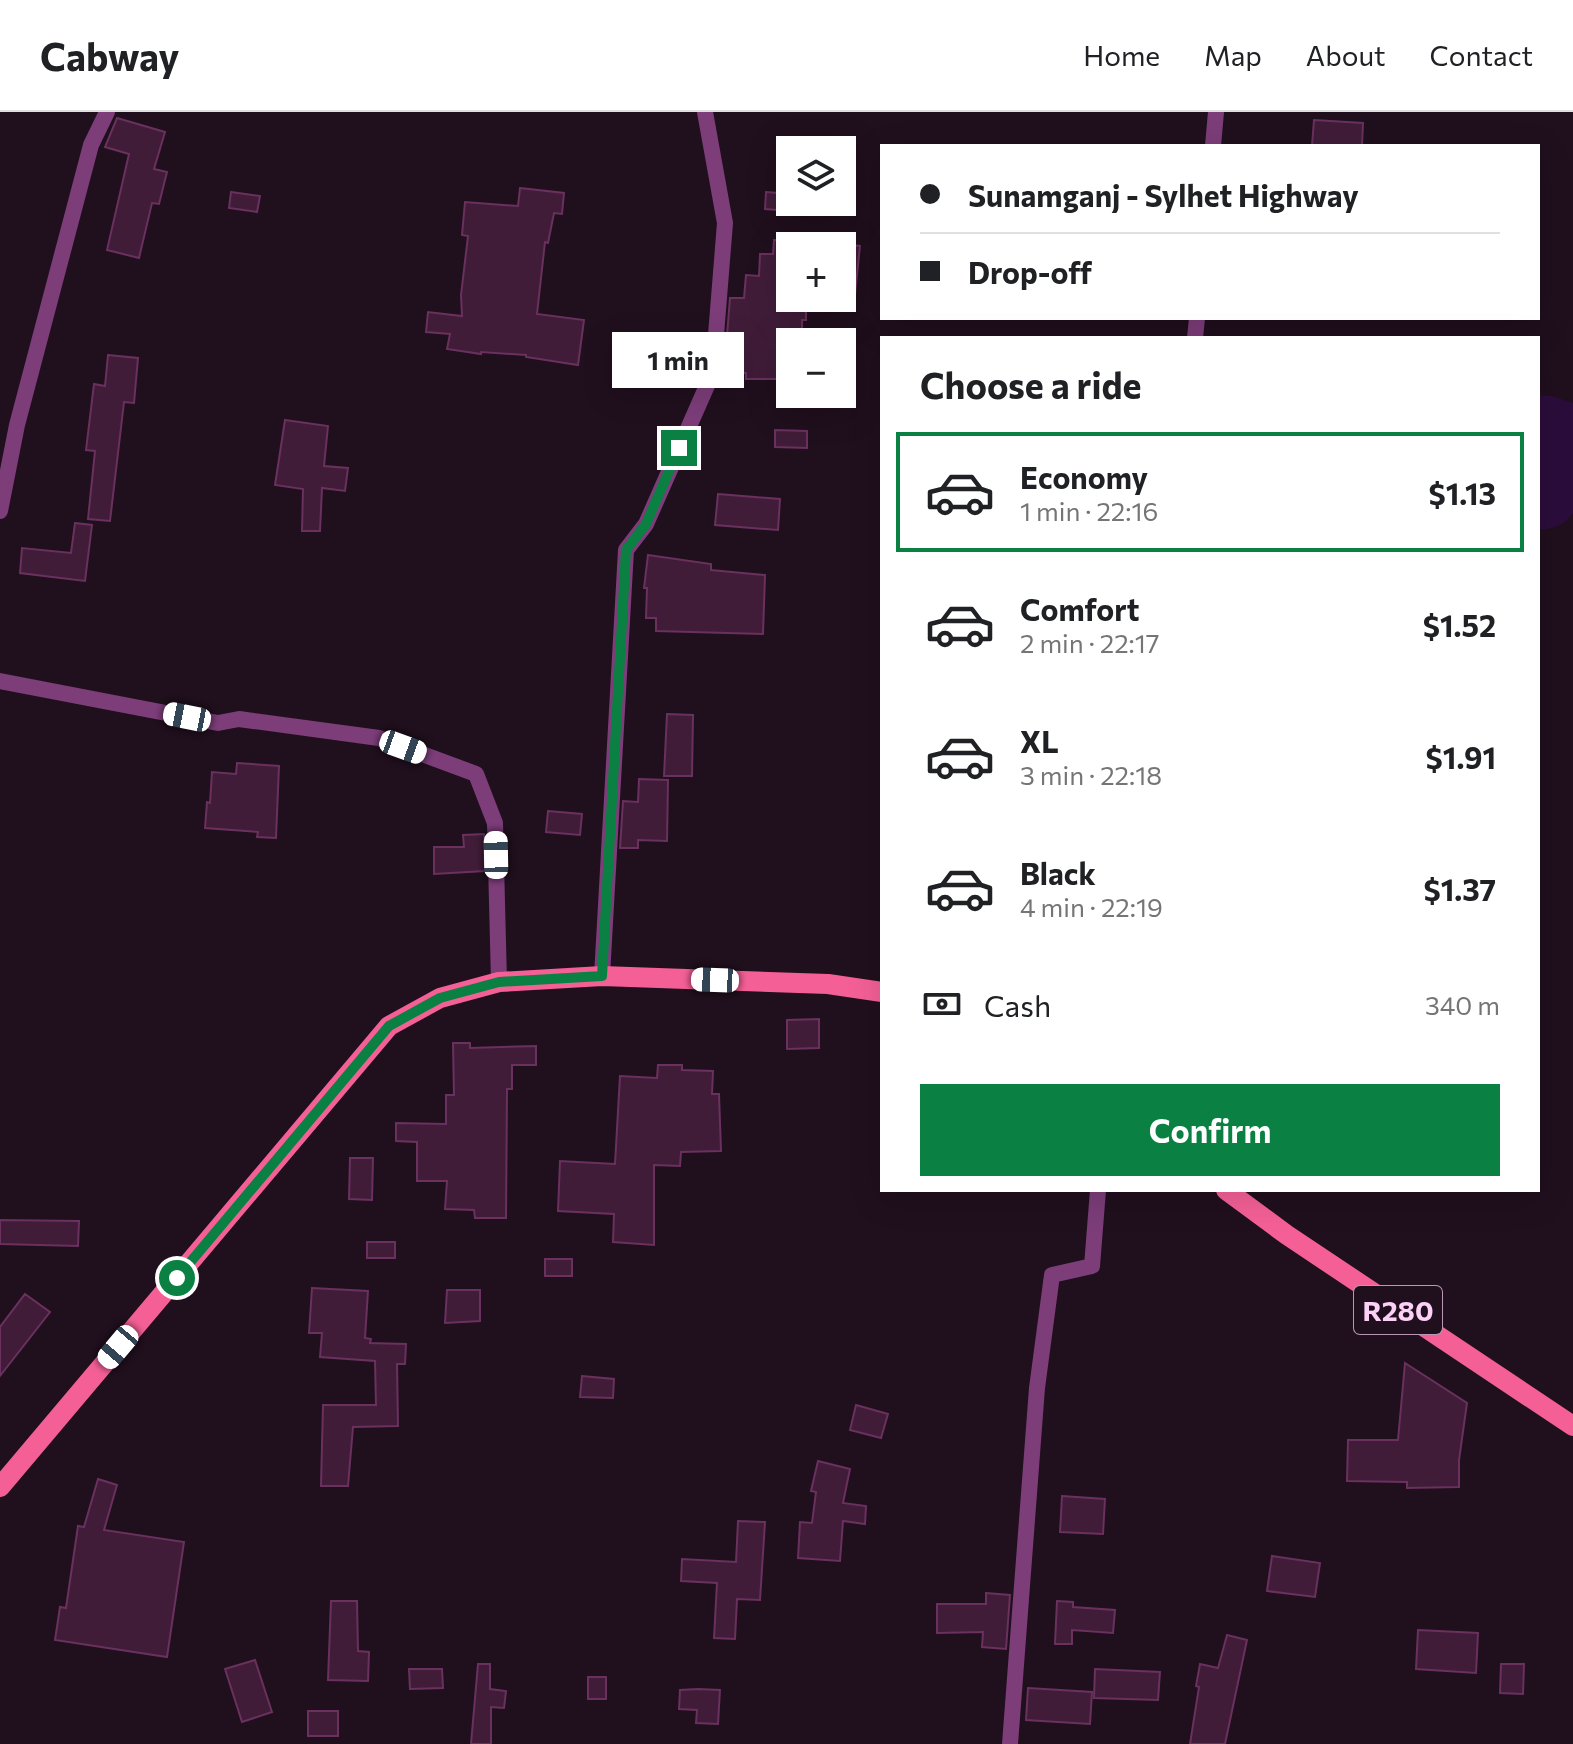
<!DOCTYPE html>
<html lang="en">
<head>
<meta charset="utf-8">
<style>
  body { margin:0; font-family:Commissioner,sans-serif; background:#f6f6f6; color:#202124; height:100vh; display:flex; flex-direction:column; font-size:30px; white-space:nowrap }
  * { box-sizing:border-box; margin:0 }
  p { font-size:26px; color:#757577 }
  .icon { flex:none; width:44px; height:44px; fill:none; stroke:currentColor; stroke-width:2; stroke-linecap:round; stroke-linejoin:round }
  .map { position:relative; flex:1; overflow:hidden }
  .sheet { position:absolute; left:880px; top:224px; width:660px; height:856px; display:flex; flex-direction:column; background:#fff; border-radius:0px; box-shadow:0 8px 32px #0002 }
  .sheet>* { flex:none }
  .top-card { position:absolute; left:880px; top:32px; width:660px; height:176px; border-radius:0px; box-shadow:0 8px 32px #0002; display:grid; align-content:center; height:176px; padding:0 40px; background:#fff }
  .tools { position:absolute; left:776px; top:24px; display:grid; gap:16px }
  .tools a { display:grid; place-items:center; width:80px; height:80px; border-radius:0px; background:#fff; box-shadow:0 8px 32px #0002; font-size:40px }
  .end { position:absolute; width:36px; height:36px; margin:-18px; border:10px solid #0b8043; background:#fff; box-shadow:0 0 0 4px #fff }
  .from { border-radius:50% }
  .bubble { position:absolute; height:56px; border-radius:0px; background:#fff; box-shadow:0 8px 32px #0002; font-size:26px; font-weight:700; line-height:56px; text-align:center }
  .car { position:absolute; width:24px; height:48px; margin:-24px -12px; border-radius:10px; box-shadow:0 0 6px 2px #0007; background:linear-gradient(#fff 24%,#345 0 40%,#fff 0 76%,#345 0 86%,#fff 0) }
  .top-card b { display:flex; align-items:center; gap:28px; height:76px; font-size:30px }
  .top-card b+b { border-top:2px solid #e0e0e0 }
  .top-card i { width:20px; height:20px; background:#202124 }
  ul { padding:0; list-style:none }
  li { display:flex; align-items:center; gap:24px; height:120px; margin:0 16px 12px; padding:0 24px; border:4px solid transparent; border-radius:0px }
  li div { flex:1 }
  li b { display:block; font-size:30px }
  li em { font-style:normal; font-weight:700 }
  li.current { border-color:#0b8043 }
  li>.icon { width:72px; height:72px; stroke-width:1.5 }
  h2 { padding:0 40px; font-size:36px; line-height:96px }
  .pay { display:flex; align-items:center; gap:20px; height:88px; padding:0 40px; font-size:30px }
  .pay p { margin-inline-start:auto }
  .cta { display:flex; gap:16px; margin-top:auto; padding:16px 40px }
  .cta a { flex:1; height:92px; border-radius:0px; background:#0b8043; color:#fff; font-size:32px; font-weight:700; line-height:92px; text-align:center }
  header { display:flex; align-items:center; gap:48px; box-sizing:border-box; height:112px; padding:0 40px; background:#fff; border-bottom:2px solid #e0e0e0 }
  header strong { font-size:38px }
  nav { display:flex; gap:44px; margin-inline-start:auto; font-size:28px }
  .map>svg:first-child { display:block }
</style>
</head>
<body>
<header>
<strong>Cabway</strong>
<nav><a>Home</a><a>Map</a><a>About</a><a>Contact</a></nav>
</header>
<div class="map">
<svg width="1573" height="1632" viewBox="0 0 1573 1632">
  <rect width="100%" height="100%" fill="#200f1d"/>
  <!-- water -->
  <path fill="#2b0d3b" d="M 1538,283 L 1552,284 L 1573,291 L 1573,401 C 1565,413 1552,418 1538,417 Z"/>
  <!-- building -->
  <path fill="#401c38" stroke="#6a305e" stroke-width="2" d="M 117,6 L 165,20 L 154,57 L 167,60 L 159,92 L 152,91 L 139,146 L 107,138 L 129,42 L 105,35 Z
    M 1314,8 L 1363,11 L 1362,34 L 1312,34 Z
    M 520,76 L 564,81 L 562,102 L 554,101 L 548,131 L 545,130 L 537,202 L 584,208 L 578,253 L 526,245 L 526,243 L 481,240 L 481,242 L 447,237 L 450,222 L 426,220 L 428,200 L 462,204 L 461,183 L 468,124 L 462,123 L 465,90 L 518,94 Z
    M 231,80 L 260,84 L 257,100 L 229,96 Z
    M 766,80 L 790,82 L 790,99 L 765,97 Z
    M 774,128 L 790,129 L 790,186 L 806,186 L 806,208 L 802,208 L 802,229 L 790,229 L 790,267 L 746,267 L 746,261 L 724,261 L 730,186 L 744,186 L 746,163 L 759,164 L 760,142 L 773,142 Z
    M 842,132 L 860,134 L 854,192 L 842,191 Z
    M 108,243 L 138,246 L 134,291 L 124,290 L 110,409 L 88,407 L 95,339 L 86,338 L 94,272 L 105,274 Z
    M 285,308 L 328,314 L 324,354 L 348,356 L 345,379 L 322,376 L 320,419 L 302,419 L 303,377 L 275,373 Z
    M 775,318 L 807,319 L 807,336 L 775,335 Z
    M 718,382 L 780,387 L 778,418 L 715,413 Z
    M 75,411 L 92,413 L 85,469 L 20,461 L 22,436 L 71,441 Z
    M 648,443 L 711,452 L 711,458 L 765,463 L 763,522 L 656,519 L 656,506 L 646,506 L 647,476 L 644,476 Z
    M 667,602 L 693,603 L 692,664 L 664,664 Z
    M 237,651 L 279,654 L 276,726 L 257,725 L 258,720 L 205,716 L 207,690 L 210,691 L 212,660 L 236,662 Z
    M 639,667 L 668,668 L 667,729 L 638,728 L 638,736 L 620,736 L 623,689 L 638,690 Z
    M 548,699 L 582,702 L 580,723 L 546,720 Z
    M 484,722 L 485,759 L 434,762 L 434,735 L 464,735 L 463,723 Z
    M 819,907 L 819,936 L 787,937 L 787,908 Z
    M 453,931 L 470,931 L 470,936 L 536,934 L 536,953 L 512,953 L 512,977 L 507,977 L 506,1106 L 475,1106 L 474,1098 L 445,1097 L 447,1069 L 417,1069 L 417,1030 L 396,1029 L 396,1011 L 446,1012 L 446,983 L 454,983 Z
    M 658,953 L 682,953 L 682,958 L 713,959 L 712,982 L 719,982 L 721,1039 L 681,1040 L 680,1054 L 654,1053 L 654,1133 L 613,1130 L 614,1102 L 558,1099 L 560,1049 L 615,1052 L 620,964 L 657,966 Z
    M 350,1046 L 373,1046 L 372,1088 L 349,1087 Z
    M 0,1108 L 79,1109 L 78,1134 L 0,1132 Z
    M 367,1130 L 395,1130 L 395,1146 L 367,1146 Z
    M 545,1147 L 572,1147 L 572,1164 L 545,1164 Z
    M 312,1176 L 368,1179 L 365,1226 L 371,1227 L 370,1231 L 406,1232 L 405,1252 L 397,1252 L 398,1314 L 353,1315 L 348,1374 L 321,1374 L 323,1293 L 376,1293 L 375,1249 L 320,1245 L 322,1221 L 309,1221 Z
    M 447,1178 L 480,1178 L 480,1209 L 445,1211 Z
    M 25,1182 L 50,1200 L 0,1264 L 0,1215 Z
    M 1405,1251 L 1467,1291 L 1459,1348 L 1459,1375 L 1407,1376 L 1407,1370 L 1347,1369 L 1348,1328 L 1398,1328 Z
    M 582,1264 L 614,1267 L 613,1286 L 580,1285 Z
    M 856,1293 L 888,1302 L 881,1326 L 850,1318 Z
    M 818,1349 L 850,1357 L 843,1391 L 866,1394 L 865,1412 L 843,1409 L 840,1449 L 798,1446 L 800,1410 L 812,1411 L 816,1380 L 811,1379 Z
    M 98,1367 L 117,1373 L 104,1418 L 184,1430 L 167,1545 L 55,1528 L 60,1495 L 66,1496 L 78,1414 L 84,1415 Z
    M 1062,1384 L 1105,1387 L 1103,1422 L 1060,1420 Z
    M 738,1409 L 765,1410 L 760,1488 L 737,1487 L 735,1527 L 714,1526 L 717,1471 L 681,1469 L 682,1447 L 736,1450 Z
    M 1272,1444 L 1320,1451 L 1315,1485 L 1267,1479 Z
    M 986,1481 L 1010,1483 L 1006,1537 L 982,1535 L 983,1520 L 937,1521 L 937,1492 L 986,1492 Z
    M 331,1489 L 357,1489 L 358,1539 L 369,1540 L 368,1569 L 328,1568 Z
    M 1057,1489 L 1073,1490 L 1073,1495 L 1115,1498 L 1113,1521 L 1072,1518 L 1072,1532 L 1055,1532 Z
    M 1418,1518 L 1478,1521 L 1476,1561 L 1416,1557 Z
    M 1227,1523 L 1247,1528 L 1225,1632 L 1190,1632 L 1199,1575 L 1196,1574 L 1200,1552 L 1218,1556 Z
    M 255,1548 L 272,1600 L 242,1610 L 225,1557 Z
    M 478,1552 L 490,1552 L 490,1577 L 506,1579 L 504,1596 L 491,1595 L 491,1632 L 471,1632 Z
    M 1501,1552 L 1524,1552 L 1523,1582 L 1500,1581 Z
    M 409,1557 L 442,1557 L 443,1576 L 410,1577 Z
    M 1095,1557 L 1160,1560 L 1158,1588 L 1094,1586 Z
    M 588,1565 L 606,1565 L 606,1587 L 588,1587 Z
    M 1028,1576 L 1092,1580 L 1090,1612 L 1026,1608 Z
    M 698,1577 L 720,1578 L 718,1612 L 696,1611 L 697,1598 L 679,1597 L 680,1578 Z
    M 308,1599 L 338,1599 L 338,1624 L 308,1624 Z"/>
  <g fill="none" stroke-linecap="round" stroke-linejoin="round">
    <!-- street -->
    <path stroke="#7c3d79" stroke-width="16" d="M 1213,34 L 1216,0
      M 1195,226 L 1197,206
      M 0,399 L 17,313 L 91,33 L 107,0
      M 0,569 L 218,611 L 239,607 L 379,626 L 476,662 L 495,711 L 499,870
      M 602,864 L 626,438 L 646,412 L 713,260 L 725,111 L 705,0
      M 1010,1632 L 1037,1276 L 1052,1163 L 1092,1154 L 1098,1078"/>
    <!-- primary -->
    <path stroke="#f46096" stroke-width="20" d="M 1226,1078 L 1287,1123 L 1573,1314
      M 0,1375 L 389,914 L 440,886 L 499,870 L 602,864 L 828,872 L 882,880"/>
  </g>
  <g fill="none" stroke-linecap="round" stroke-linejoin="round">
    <!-- route -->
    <path stroke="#0b8043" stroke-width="10" d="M 177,1166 L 389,914 L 440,886 L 499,870 L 602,864 L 626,438 L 646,412 L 679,336"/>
  </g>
  <g text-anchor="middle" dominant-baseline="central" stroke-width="6" stroke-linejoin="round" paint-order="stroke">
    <!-- shield labels -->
    <rect fill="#200f1d" stroke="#ba97b6" stroke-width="2" x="1354" y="1174" width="88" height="48" rx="6"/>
    <g font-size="28" font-weight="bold" fill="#fcd1f7">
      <text x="1398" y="1198">R280</text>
    </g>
  </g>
</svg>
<div class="tools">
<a><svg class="icon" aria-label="layers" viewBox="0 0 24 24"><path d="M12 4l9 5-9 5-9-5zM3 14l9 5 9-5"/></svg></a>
<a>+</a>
<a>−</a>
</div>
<i class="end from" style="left:177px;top:1166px"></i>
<i class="end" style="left:679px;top:336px"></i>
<div class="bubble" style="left:612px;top:220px;width:132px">1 min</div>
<i class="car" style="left:187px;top:605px;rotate:281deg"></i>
<i class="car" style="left:403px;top:635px;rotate:110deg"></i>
<i class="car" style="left:496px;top:743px;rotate:359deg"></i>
<i class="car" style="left:715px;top:868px;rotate:272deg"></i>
<i class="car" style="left:118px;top:1235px;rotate:220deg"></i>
<div class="top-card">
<b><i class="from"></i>Sunamganj - Sylhet Highway</b>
<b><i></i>Drop-off</b>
</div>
<section class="sheet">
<h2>Choose a ride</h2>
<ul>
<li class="current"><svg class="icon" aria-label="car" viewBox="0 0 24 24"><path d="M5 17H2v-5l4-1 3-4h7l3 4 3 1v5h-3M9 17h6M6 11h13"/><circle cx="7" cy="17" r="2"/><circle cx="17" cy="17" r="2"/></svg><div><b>Economy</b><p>1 min · 22:16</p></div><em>$1.13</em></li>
<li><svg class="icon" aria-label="car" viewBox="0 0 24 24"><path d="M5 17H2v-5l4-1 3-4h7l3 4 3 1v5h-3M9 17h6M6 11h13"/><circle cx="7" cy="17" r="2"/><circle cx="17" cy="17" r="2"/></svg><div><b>Comfort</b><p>2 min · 22:17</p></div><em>$1.52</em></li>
<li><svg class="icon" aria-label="car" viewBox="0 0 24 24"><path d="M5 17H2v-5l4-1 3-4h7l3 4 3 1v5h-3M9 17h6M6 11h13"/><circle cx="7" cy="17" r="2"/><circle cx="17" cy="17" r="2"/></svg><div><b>XL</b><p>3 min · 22:18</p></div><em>$1.91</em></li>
<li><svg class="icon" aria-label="car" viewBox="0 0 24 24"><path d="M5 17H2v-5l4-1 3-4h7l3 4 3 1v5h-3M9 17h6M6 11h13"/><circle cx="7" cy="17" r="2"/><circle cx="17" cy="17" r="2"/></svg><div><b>Black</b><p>4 min · 22:19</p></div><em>$1.37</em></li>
</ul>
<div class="pay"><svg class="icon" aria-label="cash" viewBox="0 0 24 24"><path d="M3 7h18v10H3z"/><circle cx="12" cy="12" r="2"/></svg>Cash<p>340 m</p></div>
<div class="cta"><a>Confirm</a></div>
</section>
</div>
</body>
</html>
